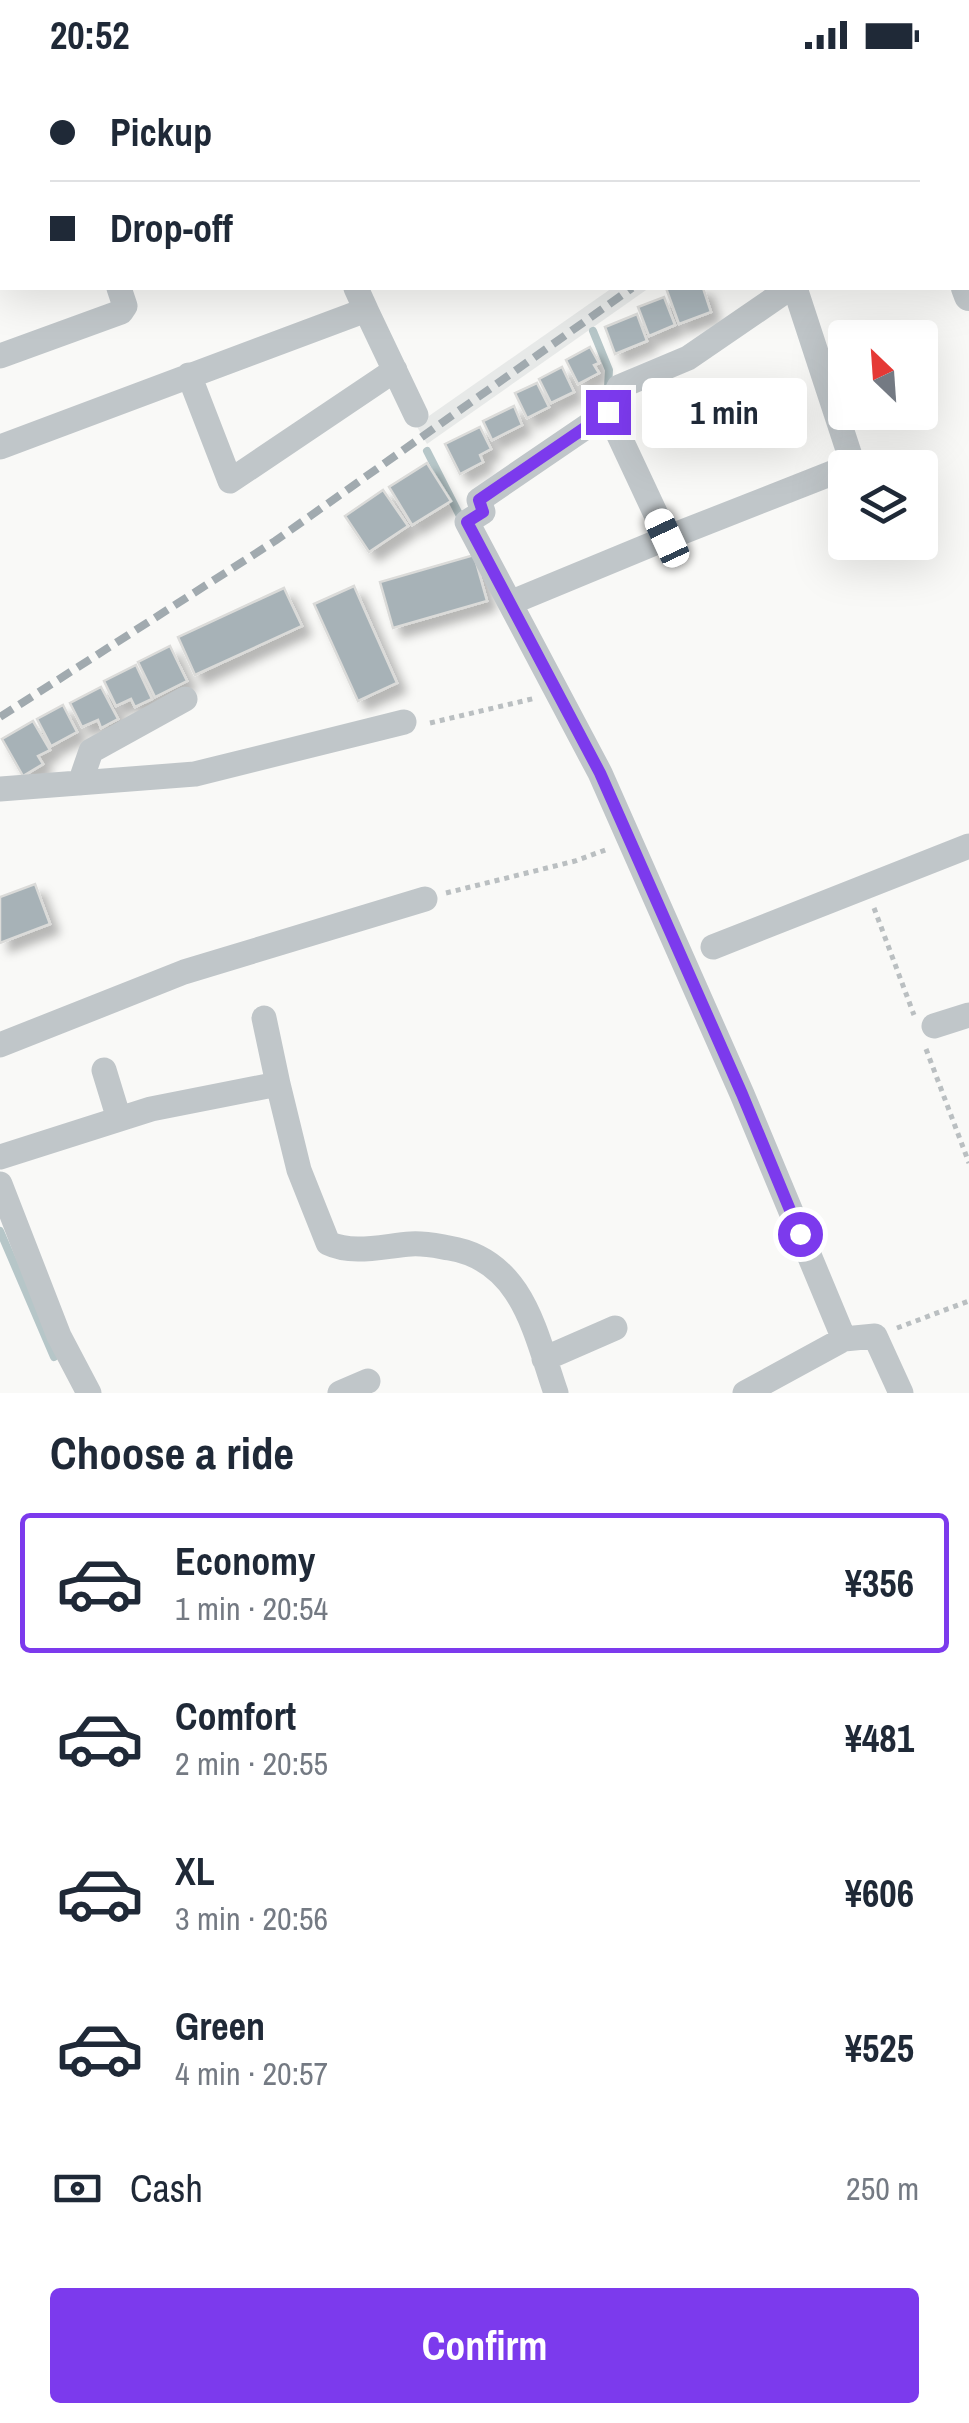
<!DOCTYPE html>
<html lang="en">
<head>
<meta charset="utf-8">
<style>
  body { margin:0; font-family:"Archivo Narrow",sans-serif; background:#f2f2f3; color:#1f2937; height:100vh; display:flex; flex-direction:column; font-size:38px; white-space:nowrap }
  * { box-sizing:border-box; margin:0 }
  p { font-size:32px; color:#747a83 }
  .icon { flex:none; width:55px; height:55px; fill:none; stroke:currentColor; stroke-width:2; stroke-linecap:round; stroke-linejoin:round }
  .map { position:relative; height:1323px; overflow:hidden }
  .drawer { display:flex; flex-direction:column; background:#fff; flex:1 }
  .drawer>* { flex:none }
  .hud { position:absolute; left:0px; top:0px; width:970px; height:220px; box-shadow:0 10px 40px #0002; display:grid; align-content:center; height:220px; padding:0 50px; background:#fff }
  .needle { width:65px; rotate:335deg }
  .tools { position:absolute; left:828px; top:250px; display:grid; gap:20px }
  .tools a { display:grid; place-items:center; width:110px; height:110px; border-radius:10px; background:#fff; box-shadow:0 10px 40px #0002; font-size:50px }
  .end { position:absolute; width:45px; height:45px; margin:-22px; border:12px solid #7c3aed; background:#fff; box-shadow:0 0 0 5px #fff }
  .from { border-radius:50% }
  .bubble { position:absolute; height:70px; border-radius:10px; background:#fff; box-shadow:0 10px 40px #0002; font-size:32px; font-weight:800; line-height:70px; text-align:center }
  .car { position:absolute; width:30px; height:60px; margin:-30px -15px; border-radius:12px; box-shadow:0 0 8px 2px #0007; background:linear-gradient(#fff 24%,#345 0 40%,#fff 0 76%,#345 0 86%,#fff 0) }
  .hud b { display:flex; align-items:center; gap:35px; height:95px; font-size:38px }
  .hud b+b { border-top:2px solid #e0e1e3 }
  .hud i { width:25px; height:25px; background:#1f2937 }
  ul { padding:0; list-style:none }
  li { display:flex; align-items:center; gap:30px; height:140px; margin:0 20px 15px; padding:0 30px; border:5px solid transparent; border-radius:10px }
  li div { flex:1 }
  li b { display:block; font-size:38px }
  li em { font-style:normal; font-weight:800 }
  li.selected { border-color:#7c3aed }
  li>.icon { width:90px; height:90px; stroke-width:1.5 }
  h2 { padding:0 50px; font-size:45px; line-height:120px }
  .pay { display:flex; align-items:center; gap:25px; height:110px; padding:0 50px; font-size:38px }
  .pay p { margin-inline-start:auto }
  .cta { display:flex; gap:20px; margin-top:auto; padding:20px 50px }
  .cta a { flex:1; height:115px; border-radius:10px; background:#7c3aed; color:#fff; font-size:40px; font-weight:800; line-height:115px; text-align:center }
  .status { display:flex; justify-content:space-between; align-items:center; height:70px; padding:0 50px; background:#fff; direction:ltr }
  .status svg { height:28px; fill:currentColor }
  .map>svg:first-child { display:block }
</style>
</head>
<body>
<div class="status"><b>20:52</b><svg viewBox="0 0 49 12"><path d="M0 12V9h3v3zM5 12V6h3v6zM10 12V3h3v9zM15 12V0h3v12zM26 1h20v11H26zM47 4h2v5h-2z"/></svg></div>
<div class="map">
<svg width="969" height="1323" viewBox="0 0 969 1323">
  <defs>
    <filter id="shadow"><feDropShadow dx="9" dy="9" stdDeviation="5" flood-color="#0004"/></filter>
  </defs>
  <rect width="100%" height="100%" fill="#f9f9f7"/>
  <!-- built -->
  <path fill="#e7e9e8" d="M 612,218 L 649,218 L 427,374 L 416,355 Z"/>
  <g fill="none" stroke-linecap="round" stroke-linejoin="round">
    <!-- stream -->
    <path stroke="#b6c6c8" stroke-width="8" d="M 593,261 L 609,300 L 608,317
      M 427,381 L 462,450
      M 0,1161 L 54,1287"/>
  </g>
  <!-- building -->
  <path fill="#a7b2b7" stroke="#dbdbd9" stroke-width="2.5" filter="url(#shadow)" d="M 666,218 L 703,218 L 711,242 L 679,254 Z
    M 664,227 L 675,255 L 649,266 L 638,237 Z
    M 637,244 L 647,271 L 615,284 L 605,257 Z
    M 590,277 L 599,293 L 594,295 L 599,303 L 578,314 L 566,290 Z
    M 562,297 L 574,322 L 551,333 L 539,309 Z
    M 537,313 L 549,337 L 527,348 L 515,323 Z
    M 514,336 L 522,355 L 492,370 L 483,351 Z
    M 480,357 L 491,379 L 480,385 L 483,392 L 460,404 L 445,374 Z
    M 427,393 L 451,431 L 412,455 L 389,417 Z
    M 383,420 L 408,456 L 369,482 L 345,446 Z
    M 474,485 L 487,531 L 393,558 L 380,512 Z
    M 354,516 L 397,613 L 358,631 L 314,534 Z
    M 284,518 L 302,556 L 195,605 L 178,567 Z
    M 170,576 L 187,611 L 155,627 L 138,592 Z
    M 136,595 L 152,629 L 135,637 L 131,629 L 116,636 L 104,611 Z
    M 101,617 L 118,649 L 101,658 L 98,650 L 82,657 L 70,633 Z
    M 63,635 L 77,662 L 51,676 L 37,649 Z
    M 33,651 L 50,680 L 38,686 L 43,694 L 23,706 L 2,669 Z
    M 35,814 L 50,854 L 0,873 L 0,827 Z"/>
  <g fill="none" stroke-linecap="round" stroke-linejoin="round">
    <!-- path -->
    <path stroke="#babfc1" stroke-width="5" stroke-dasharray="5 5" stroke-linecap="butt" d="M 430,653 L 536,628
      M 446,823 L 575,791 L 608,779
      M 874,838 L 914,945
      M 926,979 L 969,1093
      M 897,1258 L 969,1231"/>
    <!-- minor -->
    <path stroke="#c0c6c9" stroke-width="25" d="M 266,0 L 267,2
      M 795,218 L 853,395 L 847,398
      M 366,240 L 416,345
      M 0,286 L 121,242 L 125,236 L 119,218
      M 189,305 L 230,411 L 395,300
      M 0,377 L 366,240 L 356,218
      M 667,468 L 845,398
      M 510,533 L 667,468 L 608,342
      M 80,713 L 91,681 L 185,629
      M 0,719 L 195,704 L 404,652
      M 713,877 L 969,776
      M 934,956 L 969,945
      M 0,975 L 184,902 L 425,829
      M 104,1000 L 119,1049
      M 278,1014 L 299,1100 L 328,1173 C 353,1185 383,1176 411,1174 C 424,1173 437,1176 449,1178 C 523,1190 535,1263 556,1323
      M 0,1087 L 151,1039 L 278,1014 L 264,948
      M 0,1114 L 59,1266 L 89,1323
      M 844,1269 L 875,1266 L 901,1323
      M 544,1289 L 615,1258
      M 340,1323 L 368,1311
      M 745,1323 L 844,1269 L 742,1024 L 600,703 L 467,452 L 483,442 L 479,430 L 608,342 L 619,317 L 688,288 L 790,218"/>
    <!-- tertiary -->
    <path stroke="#c0c6c9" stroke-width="30" d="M 885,0 L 886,2
      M 966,218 L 969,226"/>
    <!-- rail -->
    <path stroke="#a1aaaf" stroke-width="8" stroke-dasharray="15 8" stroke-linecap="butt" d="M 933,2 L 937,0
      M 0,647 L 275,471 L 632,218"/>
  </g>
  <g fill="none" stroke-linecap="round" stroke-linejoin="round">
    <!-- route -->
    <path stroke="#7c3aed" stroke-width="12" d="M 608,342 L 479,430 L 483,442 L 467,452 L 600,703 L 742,1024 L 800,1164"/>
  </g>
</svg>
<div class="tools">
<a><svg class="needle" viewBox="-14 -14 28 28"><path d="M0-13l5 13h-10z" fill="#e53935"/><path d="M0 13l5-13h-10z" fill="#747a83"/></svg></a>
<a><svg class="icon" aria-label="layers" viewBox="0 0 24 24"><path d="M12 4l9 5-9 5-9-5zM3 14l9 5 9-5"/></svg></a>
</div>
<i class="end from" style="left:800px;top:1164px"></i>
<i class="end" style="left:608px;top:342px"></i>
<div class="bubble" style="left:642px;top:308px;width:165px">1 min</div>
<i class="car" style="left:667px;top:468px;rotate:335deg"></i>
<div class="hud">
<b><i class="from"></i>Pickup</b>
<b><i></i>Drop-off</b>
</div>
</div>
<section class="drawer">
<h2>Choose a ride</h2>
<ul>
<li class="selected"><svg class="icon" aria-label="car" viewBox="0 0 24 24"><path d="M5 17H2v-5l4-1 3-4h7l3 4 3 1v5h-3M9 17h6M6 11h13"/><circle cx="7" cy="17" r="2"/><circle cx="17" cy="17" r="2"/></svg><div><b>Economy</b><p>1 min · 20:54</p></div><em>¥356</em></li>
<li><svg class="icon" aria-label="car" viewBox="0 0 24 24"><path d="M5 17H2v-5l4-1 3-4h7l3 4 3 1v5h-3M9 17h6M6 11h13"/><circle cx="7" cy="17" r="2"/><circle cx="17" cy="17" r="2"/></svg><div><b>Comfort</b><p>2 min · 20:55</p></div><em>¥481</em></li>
<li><svg class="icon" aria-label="car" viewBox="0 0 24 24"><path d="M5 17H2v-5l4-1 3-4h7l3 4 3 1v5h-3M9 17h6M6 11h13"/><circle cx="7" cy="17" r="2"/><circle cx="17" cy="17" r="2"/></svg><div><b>XL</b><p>3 min · 20:56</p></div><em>¥606</em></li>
<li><svg class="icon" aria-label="car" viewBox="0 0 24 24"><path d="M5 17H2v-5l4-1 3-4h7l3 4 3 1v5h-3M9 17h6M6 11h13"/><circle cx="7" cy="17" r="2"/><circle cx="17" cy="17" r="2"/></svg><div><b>Green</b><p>4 min · 20:57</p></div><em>¥525</em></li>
</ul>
<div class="pay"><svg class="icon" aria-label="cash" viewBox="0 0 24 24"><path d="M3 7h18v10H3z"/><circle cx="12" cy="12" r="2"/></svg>Cash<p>250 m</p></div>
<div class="cta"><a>Confirm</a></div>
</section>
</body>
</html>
